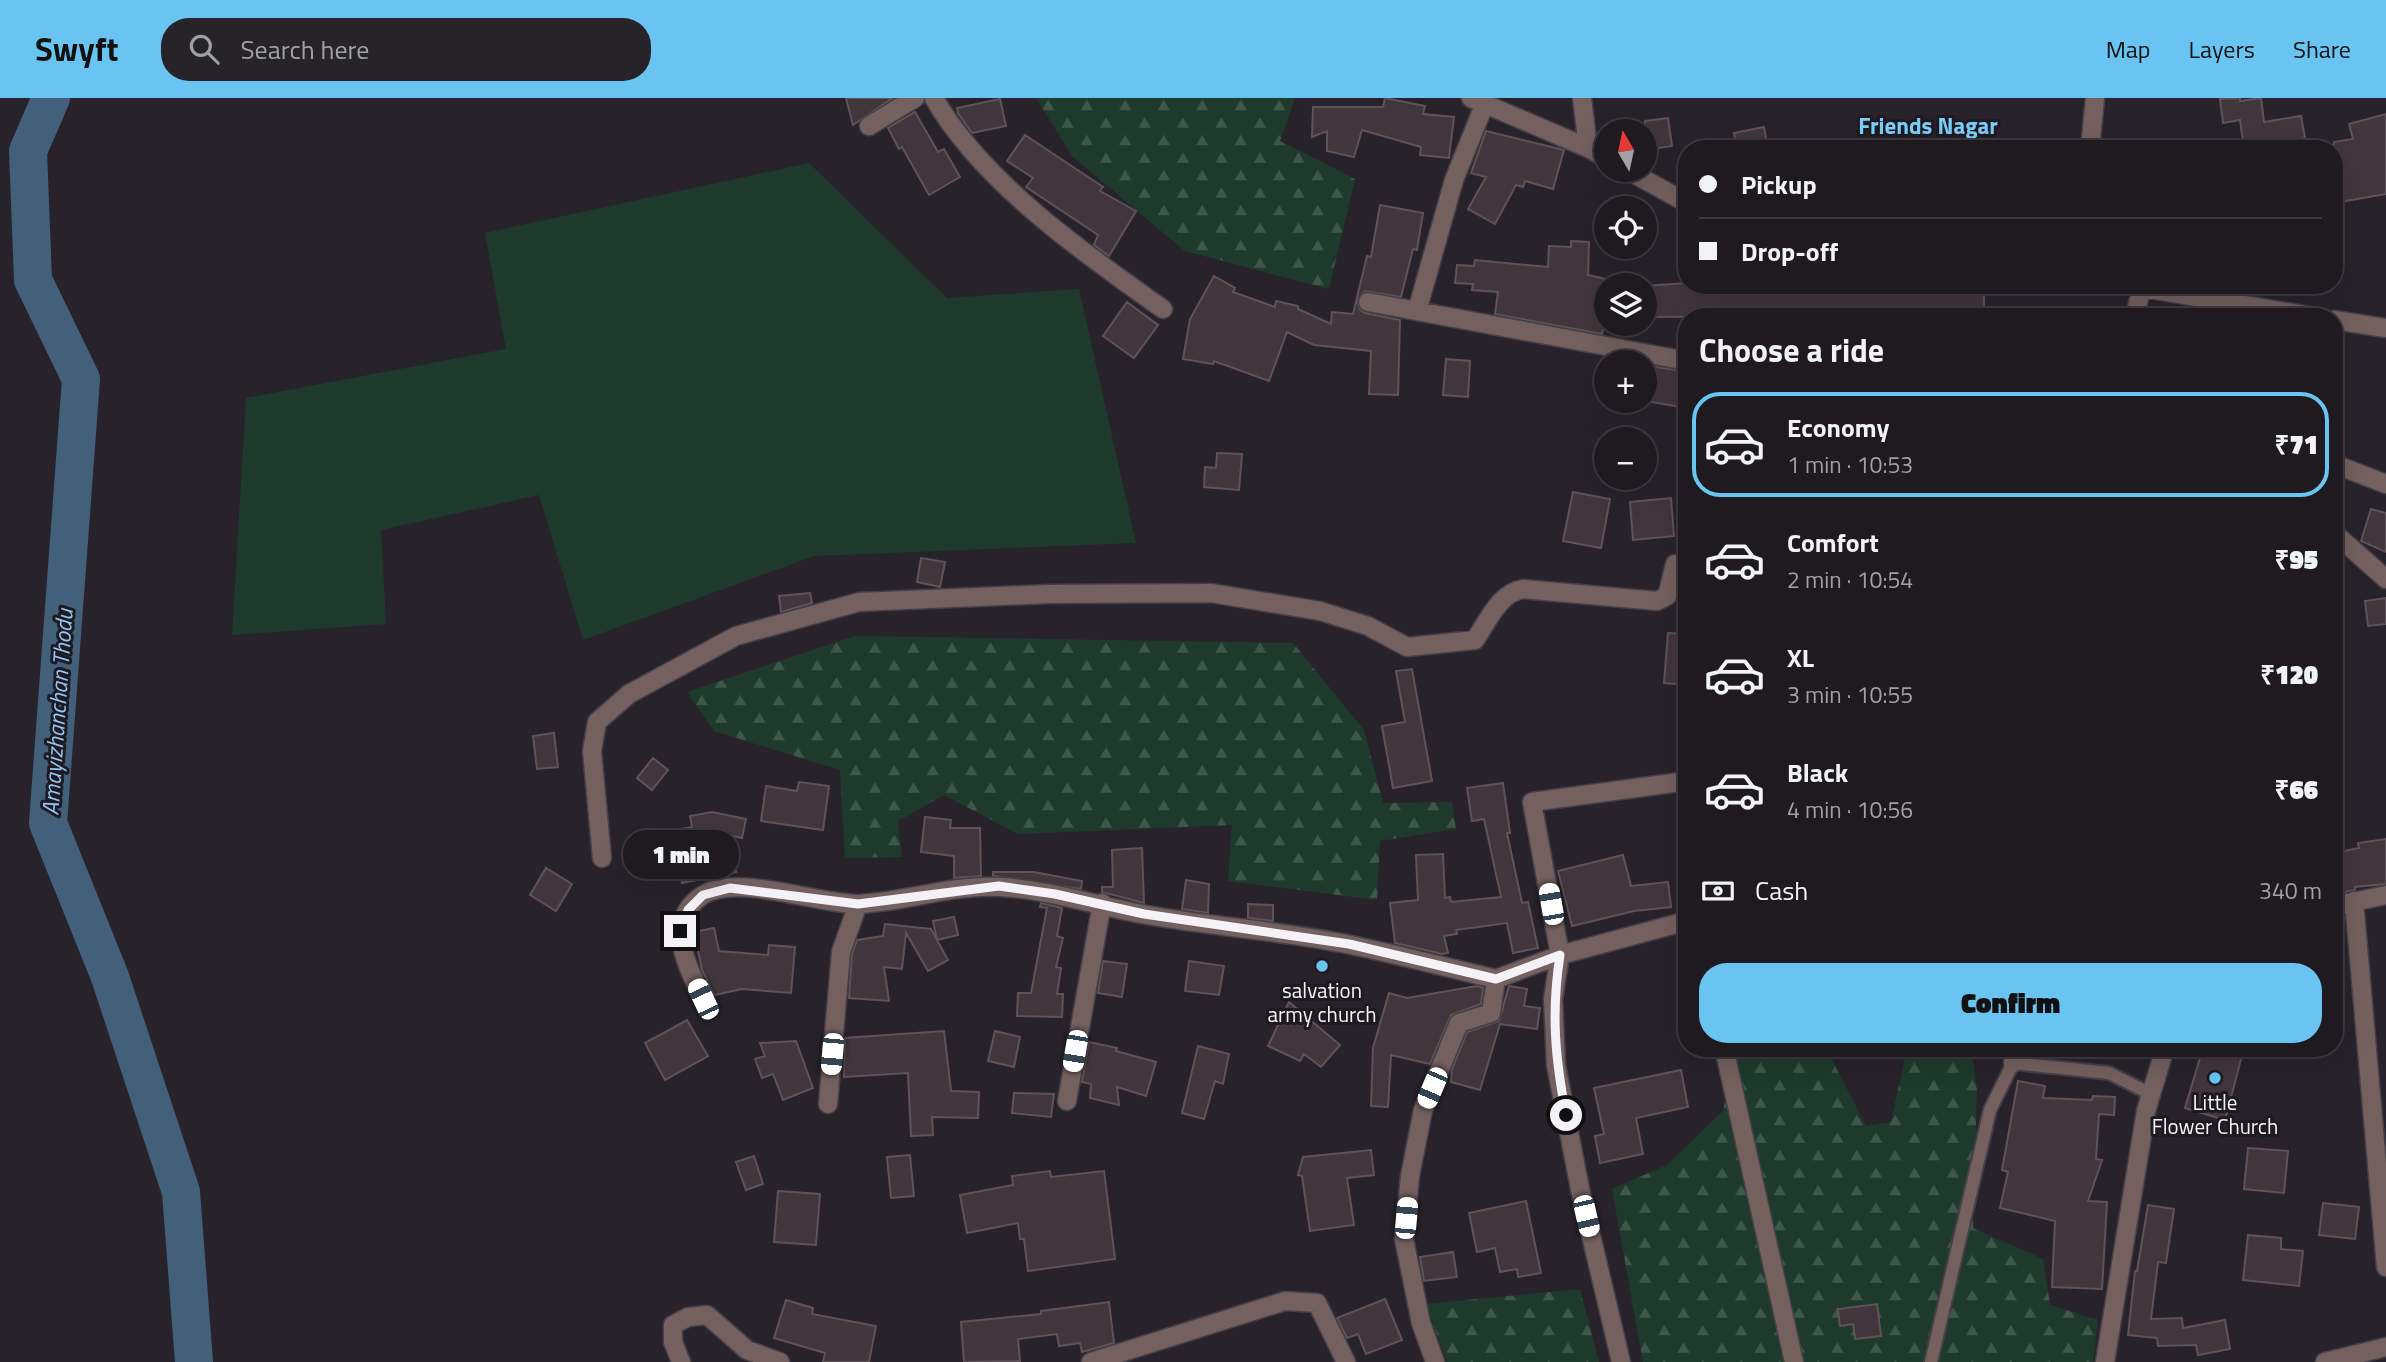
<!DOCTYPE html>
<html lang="en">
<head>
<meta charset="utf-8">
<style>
  body { margin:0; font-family:"Titillium Web",sans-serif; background:#262329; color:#f1f3f6; height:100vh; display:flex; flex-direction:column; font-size:26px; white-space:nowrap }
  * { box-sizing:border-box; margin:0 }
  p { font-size:23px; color:#a1a1a5 }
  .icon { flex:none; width:38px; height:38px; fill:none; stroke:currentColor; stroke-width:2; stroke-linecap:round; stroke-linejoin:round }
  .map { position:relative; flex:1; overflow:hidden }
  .drawer { position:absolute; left:1678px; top:210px; width:665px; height:749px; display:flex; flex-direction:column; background:#1e1a20; border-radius:28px; box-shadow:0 7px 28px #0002,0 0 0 2px #3c383e }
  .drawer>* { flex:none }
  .hud { position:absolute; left:1678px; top:42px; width:665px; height:154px; border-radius:28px; box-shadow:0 7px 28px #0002,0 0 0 2px #3c383e; display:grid; align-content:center; height:154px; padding:0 21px; background:#1e1a20 }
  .needle { width:46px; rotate:351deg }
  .controls { position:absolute; left:1594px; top:21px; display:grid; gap:14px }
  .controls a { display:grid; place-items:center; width:63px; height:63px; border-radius:50%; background:#1e1a20; box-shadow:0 7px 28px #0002,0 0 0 2px #3c383e; font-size:35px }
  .end { position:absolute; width:32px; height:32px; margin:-16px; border:9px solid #f5f2f7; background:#111; box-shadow:0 0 0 4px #111 }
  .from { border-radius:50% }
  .bubble { position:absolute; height:49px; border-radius:24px; background:#1e1a20; box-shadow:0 7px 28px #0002,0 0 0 2px #3c383e; font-size:23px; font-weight:800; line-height:49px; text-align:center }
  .car { position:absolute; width:21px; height:42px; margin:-21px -10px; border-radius:9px; box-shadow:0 0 5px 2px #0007; background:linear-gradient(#fff 24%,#345 0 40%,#fff 0 76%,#345 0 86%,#fff 0) }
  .hud b { display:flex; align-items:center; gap:24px; height:66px; font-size:26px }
  .hud b+b { border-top:2px solid #3c383e }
  .hud i { width:18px; height:18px; background:#f1f3f6 }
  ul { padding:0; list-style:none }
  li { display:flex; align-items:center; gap:21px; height:105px; margin:0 14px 10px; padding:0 7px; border:4px solid transparent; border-radius:28px }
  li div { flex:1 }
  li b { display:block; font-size:26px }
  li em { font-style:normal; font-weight:800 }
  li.on { border-color:#69c4f1 }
  li>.icon { width:63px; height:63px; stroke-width:1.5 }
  h2 { padding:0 21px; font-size:32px; line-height:84px }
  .pay { display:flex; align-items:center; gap:18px; height:77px; padding:0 21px; font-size:26px }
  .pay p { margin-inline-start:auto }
  .action { display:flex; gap:14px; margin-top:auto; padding:14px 21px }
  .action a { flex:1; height:80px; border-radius:28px; background:#69c4f1; color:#111; font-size:28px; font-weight:800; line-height:80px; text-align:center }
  header { display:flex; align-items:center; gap:42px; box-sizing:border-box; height:98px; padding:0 35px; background:#69c4f1; color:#111 }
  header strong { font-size:33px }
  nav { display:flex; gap:38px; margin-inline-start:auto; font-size:24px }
  .search { width:490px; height:63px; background:#262329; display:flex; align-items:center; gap:18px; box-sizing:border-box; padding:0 24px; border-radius:28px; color:#a1a1a5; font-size:26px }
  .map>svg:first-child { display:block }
</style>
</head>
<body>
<header>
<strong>Swyft</strong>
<div class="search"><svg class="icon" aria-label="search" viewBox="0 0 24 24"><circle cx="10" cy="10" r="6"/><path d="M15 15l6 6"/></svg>Search here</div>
<nav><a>Map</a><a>Layers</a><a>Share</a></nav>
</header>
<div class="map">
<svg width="2386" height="1264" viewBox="0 0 2386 1264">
  <defs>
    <pattern id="forest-firs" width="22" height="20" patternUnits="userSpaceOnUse" patternTransform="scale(1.75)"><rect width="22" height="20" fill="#1e3a2c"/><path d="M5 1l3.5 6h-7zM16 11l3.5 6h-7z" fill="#3f574b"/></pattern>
  </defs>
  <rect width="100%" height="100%" fill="#28232b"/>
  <!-- grass -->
  <path fill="#1e3a2c" d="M 809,65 L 947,200 L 1079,191 L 1136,445 L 814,458 L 583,542 L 539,397 L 381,432 L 386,526 L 232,537 L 246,300 L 506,251 L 485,135 Z"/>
  <!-- forest -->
  <path fill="url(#forest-firs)" d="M 1036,0 L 1295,0 L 1280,43 L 1355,81 L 1329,191 L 1185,153 L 1073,59 Z
    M 855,538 L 1293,545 L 1364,632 L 1383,705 L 1452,704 L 1456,731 L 1380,743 L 1377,802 L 1228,783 L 1232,727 L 1018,736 L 944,697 L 898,723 L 902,759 L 845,760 L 840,672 L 714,633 L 687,594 Z
    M 1735,950 L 1826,950 L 1866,1028 L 1891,1024 L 1907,950 L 1971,950 L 1977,992 L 1973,1130 L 2043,1161 L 2050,1207 L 2098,1222 L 2093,1264 L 1643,1264 L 1612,1091 L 1667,1067 L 1723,1013 Z
    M 1580,1191 L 1599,1264 L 1447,1264 L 1426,1206 Z"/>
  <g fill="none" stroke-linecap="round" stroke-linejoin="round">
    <!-- river -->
    <path stroke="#43607b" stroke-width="38" d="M 51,0 L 28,53 L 33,182 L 81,281 L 48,725 L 110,879 L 181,1094 L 194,1264"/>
  </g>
  <!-- building -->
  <path fill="#41363b" stroke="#5e5358" stroke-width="2" d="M 846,0 L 893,0 L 853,27 Z
    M 1385,0 L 1425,8 L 1423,16 L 1454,19 L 1449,60 L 1420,57 L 1421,49 L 1362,32 L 1354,59 L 1327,53 L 1327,33 L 1312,39 L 1313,9 L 1383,9 Z
    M 2240,0 L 2240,3 L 2261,0 L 2264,24 L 2301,18 L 2305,40 L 2244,50 L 2240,22 L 2223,25 L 2220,1 Z
    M 1000,1 L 1006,28 L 972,35 L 958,15 L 957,10 Z
    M 915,14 L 938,54 L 944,51 L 960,79 L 929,97 L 902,49 L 899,51 L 888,30 Z
    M 2386,16 L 2386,96 L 2334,105 L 2334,44 L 2353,41 L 2349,26 Z
    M 1668,20 L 1672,48 L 1645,52 L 1645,23 Z
    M 1764,29 L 1768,51 L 1737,51 L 1734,35 Z
    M 1486,33 L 1564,52 L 1553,91 L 1525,83 L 1523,89 L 1516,87 L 1495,126 L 1468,111 L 1486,79 L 1471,75 Z
    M 1025,37 L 1103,89 L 1100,93 L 1136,113 L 1109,158 L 1094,147 L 1098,137 L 1026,89 L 1033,80 L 1007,63 Z
    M 1380,107 L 1423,115 L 1417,152 L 1413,151 L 1401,199 L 1365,193 L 1357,203 L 1360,212 L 1365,215 L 1400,222 L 1398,297 L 1369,296 L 1371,253 L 1314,247 L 1287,234 L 1269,283 L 1214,263 L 1213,266 L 1183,261 L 1190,221 L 1214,178 L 1235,190 L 1233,194 L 1275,209 L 1276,203 L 1298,208 L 1298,211 L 1331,226 L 1332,214 L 1353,216 L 1367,158 L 1371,159 Z
    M 1571,143 L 1589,144 L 1588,177 L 1606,181 L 1606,218 L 1602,236 L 1495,216 L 1498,194 L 1472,192 L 1473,186 L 1455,185 L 1457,167 L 1474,168 L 1475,162 L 1548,169 L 1549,148 L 1571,149 Z
    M 1687,185 L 1687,187 L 1917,187 L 1944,197 L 1984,197 L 1984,219 L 1884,219 L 1864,212 L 1806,212 L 1806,218 L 1645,219 L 1645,188 Z
    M 1127,204 L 1158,227 L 1134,260 L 1103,238 Z
    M 1446,261 L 1470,263 L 1468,299 L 1443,297 Z
    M 1645,267 L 1687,274 L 1687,310 L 1645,303 Z
    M 1217,355 L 1242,356 L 1239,392 L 1204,389 L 1205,369 L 1216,370 Z
    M 1573,394 L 1610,401 L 1601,450 L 1563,443 Z
    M 1671,400 L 1674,438 L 1633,442 L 1630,404 Z
    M 2371,411 L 2386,415 L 2386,454 L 2361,443 Z
    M 921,460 L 945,464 L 940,489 L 917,484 Z
    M 810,495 L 812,505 L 781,514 L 779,498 Z
    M 2386,500 L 2386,526 L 2368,528 L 2365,503 Z
    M 1668,535 L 1687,536 L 1687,587 L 1664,585 Z
    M 1412,571 L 1432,683 L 1393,690 L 1382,628 L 1405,624 L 1396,573 Z
    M 554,635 L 558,669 L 537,671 L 533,638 Z
    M 653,660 L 668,672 L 652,692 L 637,680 Z
    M 799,684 L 829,688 L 823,732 L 761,723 L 766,688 L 797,693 Z
    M 1503,685 L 1510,735 L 1507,735 L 1522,805 L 1528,804 L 1538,850 L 1513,855 L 1507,825 L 1456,832 L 1457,836 L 1444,838 L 1448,855 L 1442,856 L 1395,845 L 1390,805 L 1418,802 L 1416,757 L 1443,756 L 1445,800 L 1450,799 L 1451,804 L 1501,799 L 1484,721 L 1472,723 L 1467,690 Z
    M 712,714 L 746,721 L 742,740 L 728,737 L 736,774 L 682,785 L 672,733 L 692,729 L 690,718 Z
    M 925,719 L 951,722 L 950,730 L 980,730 L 981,778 L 954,780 L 954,758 L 921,754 Z
    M 2386,741 L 2386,786 L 2355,789 L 2355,792 L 2334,796 L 2334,755 L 2359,750 L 2358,745 Z
    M 1142,750 L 1144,805 L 1102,794 L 1102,789 L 1113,789 L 1112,752 Z
    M 1623,757 L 1631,788 L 1668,784 L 1671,809 L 1634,813 L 1572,828 L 1558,773 Z
    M 546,770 L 572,786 L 556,813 L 530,797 Z
    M 993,774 L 1034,774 L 1082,783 L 1081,791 L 993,778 Z
    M 1186,782 L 1209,786 L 1208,815 L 1182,811 Z
    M 1041,805 L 1062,810 L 1057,838 L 1063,840 L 1056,869 L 1061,870 L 1057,896 L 1063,896 L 1062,919 L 1017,918 L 1018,895 L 1031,895 L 1047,810 L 1040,809 Z
    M 1248,806 L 1273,807 L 1273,823 L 1248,820 Z
    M 954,819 L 958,837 L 937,842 L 933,823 Z
    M 885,826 L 931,831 L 948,862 L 928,873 L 906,835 L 902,871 L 884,869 L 889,903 L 849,900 L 852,856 L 857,842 L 883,838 Z
    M 714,830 L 719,853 L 768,857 L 769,847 L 795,849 L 791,895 L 742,891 L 714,897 L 702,872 L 694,834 Z
    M 1103,863 L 1127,866 L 1122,899 L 1098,895 Z
    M 1189,863 L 1224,868 L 1219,897 L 1185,893 Z
    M 1477,888 L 1483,890 L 1481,906 L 1451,917 L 1430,966 L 1391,957 L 1388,1009 L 1371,1008 L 1373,950 L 1389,895 L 1407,900 Z
    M 1509,888 L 1527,891 L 1524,908 L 1540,910 L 1537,931 L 1500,926 L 1480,992 L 1451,984 L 1452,971 L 1467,934 L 1499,923 Z
    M 1289,904 L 1340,947 L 1321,969 L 1304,956 L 1300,963 L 1268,948 Z
    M 687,922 L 708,958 L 665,982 L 645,945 Z
    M 944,933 L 951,993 L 979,994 L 978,1020 L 932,1019 L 933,1037 L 911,1038 L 908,975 L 844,979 L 845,940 Z
    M 995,933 L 1020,939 L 1014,969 L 988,963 Z
    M 796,943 L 813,990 L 783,1002 L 773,976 L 762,980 L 755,961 L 765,958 L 760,945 Z
    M 1089,944 L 1117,950 L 1116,953 L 1156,964 L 1146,998 L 1117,989 L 1119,1007 L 1090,1000 L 1091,986 L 1082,984 Z
    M 1198,948 L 1229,956 L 1223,986 L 1215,983 L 1204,1021 L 1182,1015 Z
    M 2203,950 L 2244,950 L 2225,1022 L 2185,1010 Z
    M 1681,972 L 1688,1009 L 1636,1020 L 1643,1056 L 1600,1065 L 1595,1038 L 1604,1036 L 1594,990 Z
    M 2018,983 L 2045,988 L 2043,1000 L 2092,1002 L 2093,998 L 2115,999 L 2114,1017 L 2099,1016 L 2096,1061 L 2102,1062 L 2088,1103 L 2107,1104 L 2102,1191 L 2052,1189 L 2055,1123 L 2000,1110 L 2008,1074 L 2002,1072 Z
    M 1014,995 L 1054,996 L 1051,1019 L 1012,1015 Z
    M 2248,1050 L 2288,1053 L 2284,1095 L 2244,1091 Z
    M 1371,1052 L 1374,1077 L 1347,1080 L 1354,1127 L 1310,1133 L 1302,1078 L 1298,1077 L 1303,1059 Z
    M 910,1057 L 914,1098 L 891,1100 L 887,1059 Z
    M 754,1058 L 763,1086 L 746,1092 L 736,1064 Z
    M 1050,1073 L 1051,1079 L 1104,1073 L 1115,1161 L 1028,1173 L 1024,1141 L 1020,1141 L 1018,1125 L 967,1135 L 960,1097 L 1013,1087 L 1012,1078 Z
    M 778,1093 L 820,1096 L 816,1147 L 774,1144 Z
    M 1526,1103 L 1541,1175 L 1518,1179 L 1517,1171 L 1500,1174 L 1495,1150 L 1477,1154 L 1469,1115 Z
    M 2323,1105 L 2359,1109 L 2355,1141 L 2319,1137 Z
    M 2148,1107 L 2174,1111 L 2166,1165 L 2158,1164 L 2151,1221 L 2182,1220 L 2183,1230 L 2225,1222 L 2230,1251 L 2198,1257 L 2196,1247 L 2158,1248 L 2157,1240 L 2128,1237 L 2135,1173 L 2137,1173 Z
    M 2248,1137 L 2281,1140 L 2281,1151 L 2303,1153 L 2299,1188 L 2243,1182 Z
    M 1453,1154 L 1457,1179 L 1424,1183 L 1420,1159 Z
    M 1385,1201 L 1402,1242 L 1366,1256 L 1358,1236 L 1347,1240 L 1337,1220 Z
    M 786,1202 L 813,1210 L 812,1216 L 876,1228 L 869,1264 L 823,1264 L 825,1255 L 774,1240 Z
    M 1109,1204 L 1114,1245 L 1082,1254 L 1080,1245 L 1059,1248 L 1057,1236 L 1018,1241 L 1020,1263 L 964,1264 L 961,1224 L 1041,1216 L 1041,1213 Z
    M 1877,1206 L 1881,1238 L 1855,1241 L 1853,1226 L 1840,1228 L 1838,1211 Z"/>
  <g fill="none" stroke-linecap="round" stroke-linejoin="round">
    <!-- service casing -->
    <g stroke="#454048" stroke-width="16">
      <path id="service" d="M 1931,1264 L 1990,1012 L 2013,965 L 2109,975 L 2151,996"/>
    </g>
    <!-- minor casing -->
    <g stroke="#454048" stroke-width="21">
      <path id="minor" d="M 934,0 C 981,83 1086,157 1163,211
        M 1471,0 L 1588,50
        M 1582,0 L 1588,50 L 1606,60
        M 869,28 L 915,0
        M 2090,51 L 2095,0
        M 1627,72 L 1687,105
        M 2126,187 L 2316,219
        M 1368,204 L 1687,263
        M 1417,213 L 1454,82 L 1485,5
        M 2135,219 L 2141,191
        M 2334,222 L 2386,230
        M 2334,366 L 2386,386
        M 2334,439 L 2341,441 L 2386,481
        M 602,760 L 592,653 L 597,624 L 629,596 L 736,538 L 859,504 L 1049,496 L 1211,495 L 1320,513 L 1368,528 L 1407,549 L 1475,542 C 1488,523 1499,495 1523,491 L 1657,503 L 1667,498 L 1675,466 L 1687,468
        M 2354,803 L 2386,1169
        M 2334,808 L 2386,797
        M 703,901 C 688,869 662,824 703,797 C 738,775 819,807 859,806 C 906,804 954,786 1001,789 C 1051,792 1098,808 1147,817 C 1215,829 1284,833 1351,847 C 1400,857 1448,870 1496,881
        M 1724,950 L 1794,1264
        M 2013,965 L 2014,950
        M 1067,1003 L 1102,805
        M 828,1006 L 841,854 L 858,806
        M 681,1264 L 673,1244 L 673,1227 L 688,1219 L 707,1217 L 747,1252 L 780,1264
        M 1091,1264 L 1285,1203 L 1317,1205 L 1346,1264
        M 1435,1264 L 1421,1225 L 1404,1141 L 1410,1078 L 1423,1012 L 1459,925 L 1491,915 L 1496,881 L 1560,857 L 1687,823
        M 1621,1264 L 1580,1091 L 1556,967 L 1553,901 L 1560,857 L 1532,704 L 1680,684
        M 2105,1264 L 2146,1013 L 2165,950
        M 2325,1264 L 2386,1249"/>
    </g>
    <!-- service -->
    <use href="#service" stroke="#73605f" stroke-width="12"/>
    <!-- minor -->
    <use href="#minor" stroke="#73605f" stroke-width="18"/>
  </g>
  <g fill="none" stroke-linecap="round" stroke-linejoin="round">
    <!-- route -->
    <path stroke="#f5f2f7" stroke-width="9" d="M 680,833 L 688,812 L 703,797 L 730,790 L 858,806 L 999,788 L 1055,796 L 1144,816 L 1349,846 L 1496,881 L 1560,857 C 1551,915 1555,959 1566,1017"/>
  </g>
  <!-- markers -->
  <g fill="#69c4f1" stroke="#1e1a22" stroke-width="2.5">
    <circle cx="1322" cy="868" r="7"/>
    <circle cx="2215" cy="980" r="7"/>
  </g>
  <g text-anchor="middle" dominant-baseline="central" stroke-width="6" stroke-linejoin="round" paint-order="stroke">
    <!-- poi labels -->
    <g font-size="21" fill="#f5f2f7" stroke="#1e1a22">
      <text x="1322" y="892">salvation<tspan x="1322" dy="24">army church</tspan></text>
      <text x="2215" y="1004">Little<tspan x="2215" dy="24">Flower Church</tspan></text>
    </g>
    <!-- neighbourhood labels -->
    <g font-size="23" font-weight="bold" fill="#7ccef9" stroke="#1e1a22">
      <text x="1928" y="27">Friends Nagar</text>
    </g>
    <!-- water labels -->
    <g font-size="23" font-style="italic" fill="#94c7f6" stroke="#1e1a22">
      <text transform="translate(57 614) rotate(-86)">Amayizhanchan Thodu</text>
    </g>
  </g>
</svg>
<div class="controls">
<a><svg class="needle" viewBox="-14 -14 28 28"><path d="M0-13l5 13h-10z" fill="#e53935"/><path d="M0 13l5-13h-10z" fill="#a1a1a5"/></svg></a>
<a><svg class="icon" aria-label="locate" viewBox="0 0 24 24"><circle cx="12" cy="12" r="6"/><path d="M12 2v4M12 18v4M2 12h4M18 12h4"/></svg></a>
<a><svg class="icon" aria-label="layers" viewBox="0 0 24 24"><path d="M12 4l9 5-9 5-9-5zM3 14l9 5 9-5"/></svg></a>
<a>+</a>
<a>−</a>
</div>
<i class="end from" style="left:1566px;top:1017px"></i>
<i class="end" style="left:680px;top:833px"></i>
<div class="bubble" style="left:623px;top:732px;width:116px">1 min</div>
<i class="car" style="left:1551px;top:806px;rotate:350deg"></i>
<i class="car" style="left:703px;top:901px;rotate:335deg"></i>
<i class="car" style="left:1075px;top:953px;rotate:190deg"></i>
<i class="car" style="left:832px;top:956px;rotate:185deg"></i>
<i class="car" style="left:1432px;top:990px;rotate:203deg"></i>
<i class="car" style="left:1586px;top:1118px;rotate:167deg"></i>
<i class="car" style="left:1406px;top:1120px;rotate:5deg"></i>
<div class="hud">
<b><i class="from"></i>Pickup</b>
<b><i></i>Drop-off</b>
</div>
<section class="drawer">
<h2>Choose a ride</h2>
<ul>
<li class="on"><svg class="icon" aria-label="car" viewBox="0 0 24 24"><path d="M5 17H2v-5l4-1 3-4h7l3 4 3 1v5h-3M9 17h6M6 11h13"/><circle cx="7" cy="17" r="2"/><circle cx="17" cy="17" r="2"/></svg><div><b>Economy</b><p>1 min · 10:53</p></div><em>₹71</em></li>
<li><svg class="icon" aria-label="car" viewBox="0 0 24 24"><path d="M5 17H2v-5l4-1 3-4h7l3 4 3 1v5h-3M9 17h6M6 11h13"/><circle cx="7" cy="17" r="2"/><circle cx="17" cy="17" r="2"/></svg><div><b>Comfort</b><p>2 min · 10:54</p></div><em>₹95</em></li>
<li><svg class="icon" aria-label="car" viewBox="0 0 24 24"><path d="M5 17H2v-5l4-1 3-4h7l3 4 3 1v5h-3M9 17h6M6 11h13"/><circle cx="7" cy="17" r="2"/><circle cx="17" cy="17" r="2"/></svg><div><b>XL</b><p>3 min · 10:55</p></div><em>₹120</em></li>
<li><svg class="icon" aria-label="car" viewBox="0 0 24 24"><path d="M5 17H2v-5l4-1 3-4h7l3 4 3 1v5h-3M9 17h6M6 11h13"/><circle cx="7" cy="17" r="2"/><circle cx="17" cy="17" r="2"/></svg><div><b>Black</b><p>4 min · 10:56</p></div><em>₹66</em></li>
</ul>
<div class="pay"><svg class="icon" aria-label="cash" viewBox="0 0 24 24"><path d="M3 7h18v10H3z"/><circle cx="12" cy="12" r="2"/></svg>Cash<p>340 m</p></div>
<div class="action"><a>Confirm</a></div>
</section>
</div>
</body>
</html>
